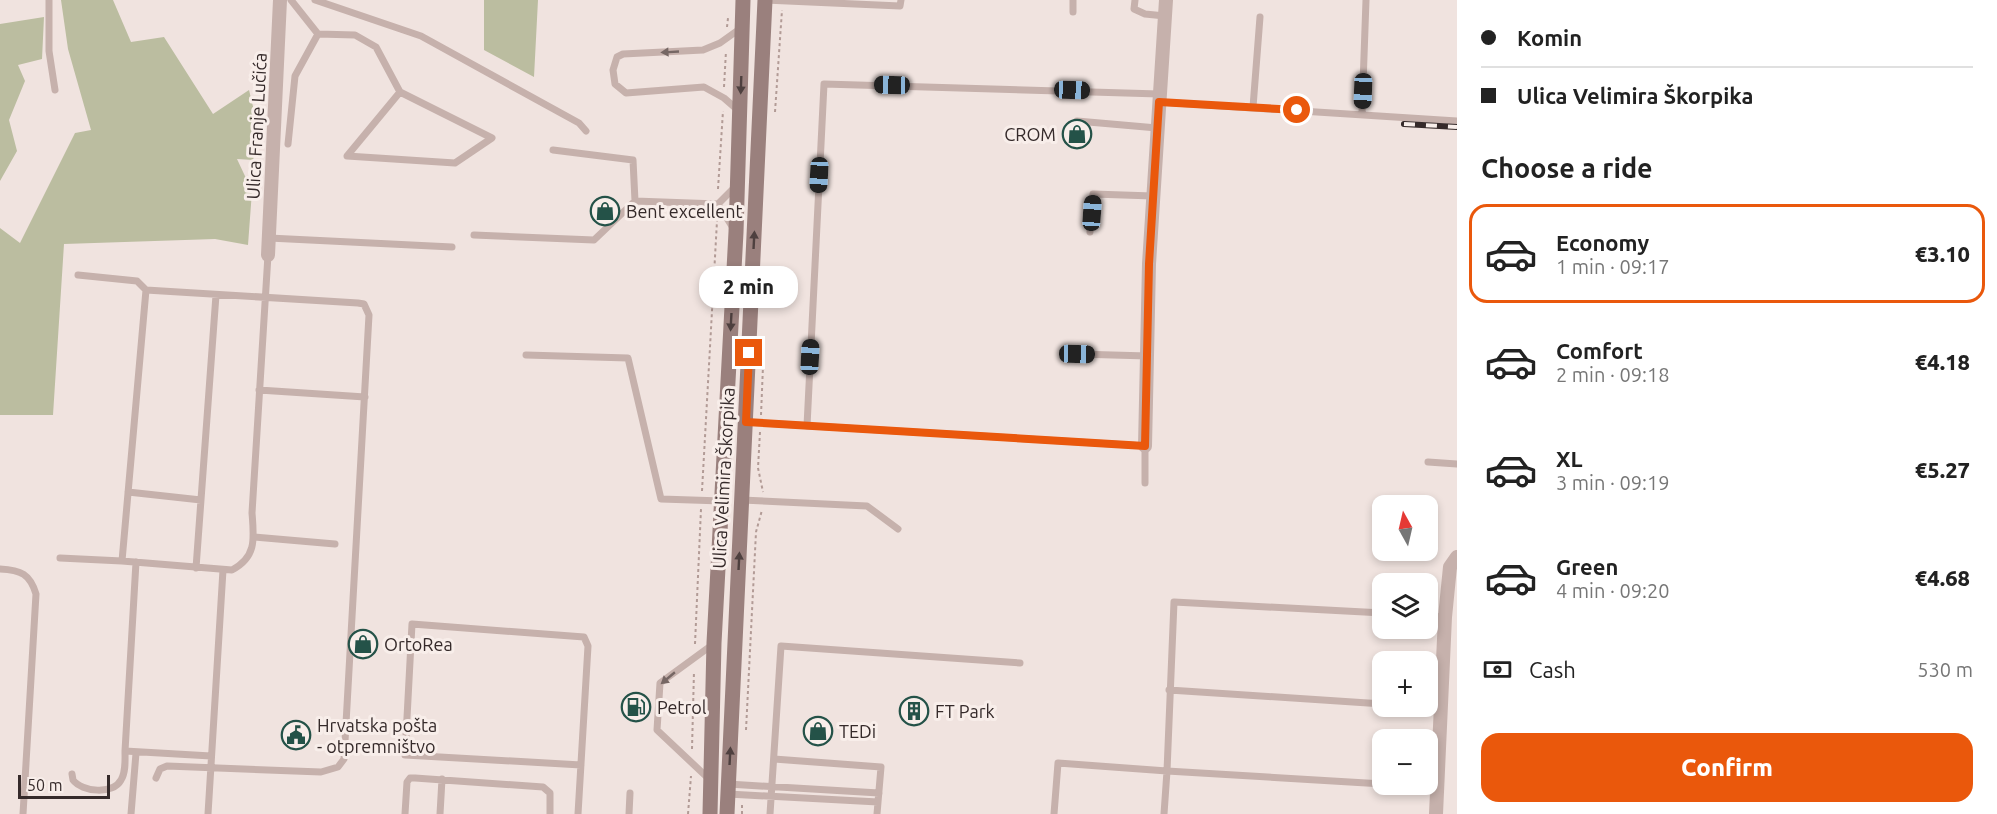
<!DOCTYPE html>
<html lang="en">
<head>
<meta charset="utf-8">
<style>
  body { margin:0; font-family:Ubuntu,sans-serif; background:#f2f2f2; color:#222; height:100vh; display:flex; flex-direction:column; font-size:22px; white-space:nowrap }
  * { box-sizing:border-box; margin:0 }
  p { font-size:20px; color:#767676 }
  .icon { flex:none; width:33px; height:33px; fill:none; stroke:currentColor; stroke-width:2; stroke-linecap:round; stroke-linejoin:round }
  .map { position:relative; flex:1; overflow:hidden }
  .side { display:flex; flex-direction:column; background:#fff; width:540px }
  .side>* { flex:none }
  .top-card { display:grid; align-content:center; height:132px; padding:0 24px; background:#fff }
  .needle { width:39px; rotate:352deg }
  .fabs { position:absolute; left:1372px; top:495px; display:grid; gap:12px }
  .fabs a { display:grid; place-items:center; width:66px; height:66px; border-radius:12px; background:#fff; box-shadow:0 3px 9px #0003; font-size:30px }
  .scale { position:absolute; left:18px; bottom:15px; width:92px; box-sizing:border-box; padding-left:6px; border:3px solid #352a2a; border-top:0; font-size:16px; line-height:21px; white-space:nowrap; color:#352a2a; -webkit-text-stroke:4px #f8eeea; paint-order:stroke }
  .end { position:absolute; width:27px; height:27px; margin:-14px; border:8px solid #ea580c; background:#fff; box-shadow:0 0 0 3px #fff }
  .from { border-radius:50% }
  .bubble { position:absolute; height:42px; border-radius:18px; background:#fff; box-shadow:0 3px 9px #0003; font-size:20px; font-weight:800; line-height:42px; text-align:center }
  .car { position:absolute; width:18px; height:36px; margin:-18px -9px; border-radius:8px; box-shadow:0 0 4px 2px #0007; background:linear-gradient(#222 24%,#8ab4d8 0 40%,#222 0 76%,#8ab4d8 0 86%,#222 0) }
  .top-card b { display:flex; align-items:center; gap:21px; height:57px; font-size:22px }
  .top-card b+b { border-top:2px solid #e0e0e0 }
  .top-card i { width:15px; height:15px; background:#222 }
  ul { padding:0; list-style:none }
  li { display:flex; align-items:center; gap:18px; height:99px; margin:0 12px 9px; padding:0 12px; border:3px solid transparent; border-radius:18px }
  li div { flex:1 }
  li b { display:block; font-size:22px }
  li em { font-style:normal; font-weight:800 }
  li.current { border-color:#ea580c }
  li>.icon { width:54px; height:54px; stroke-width:1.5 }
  h2 { padding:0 24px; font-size:27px; line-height:72px }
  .pay { display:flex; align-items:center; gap:15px; height:66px; padding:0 24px; font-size:22px }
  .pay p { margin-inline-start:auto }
  .action { display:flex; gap:12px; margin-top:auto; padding:12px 24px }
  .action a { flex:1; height:69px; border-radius:18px; background:#ea580c; color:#fff; font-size:24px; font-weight:800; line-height:69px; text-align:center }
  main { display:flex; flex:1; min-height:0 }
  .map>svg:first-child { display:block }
</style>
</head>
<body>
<main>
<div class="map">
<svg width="1457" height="814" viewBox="0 0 1457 814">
  <rect width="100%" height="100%" fill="#f0e3df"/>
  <!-- green -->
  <path fill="#bbbda0" d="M 61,0 L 113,0 L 131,42 L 164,37 L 213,114 L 249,90 L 260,135 L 253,160 L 237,159 L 252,191 L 248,245 L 215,239 L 64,244 L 53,415 L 0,415 L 0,228 L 20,243 L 75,133 L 91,130 L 68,49 Z
    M 484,0 L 538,0 L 534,77 L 484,50 Z
    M 44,17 L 42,59 L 18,65 L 25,81 L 9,120 L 17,151 L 0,181 L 0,24 Z"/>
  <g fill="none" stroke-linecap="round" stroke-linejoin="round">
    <!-- path -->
    <path stroke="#b29b96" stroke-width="2" stroke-dasharray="3 3" stroke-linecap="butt" d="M 727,27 L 728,18
      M 724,87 L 726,51
      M 775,112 L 782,10
      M 718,189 L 723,111
      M 761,415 L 763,366
      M 760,432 L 758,468 L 763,492
      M 702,491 L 717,221
      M 695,644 L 701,509
      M 746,730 L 756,532 L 762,510
      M 692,749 L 694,671
      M 688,814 L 691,776
      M 742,814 L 742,805"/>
    <!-- service -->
    <path stroke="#c6b1ac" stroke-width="7" d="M 49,0 L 49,51 L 55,90
      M 291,0 L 318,34 L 355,35 L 376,47 L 400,92 L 492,138 L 455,163 L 347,156 L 400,92
      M 315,0 L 421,36 L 579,123 L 586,131
      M 765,0 L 900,6 L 901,0
      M 1135,0 L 1134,9 L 1145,14 L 1165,16
      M 1073,12 L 1073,0
      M 1159,102 L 1457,121
      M 1253,107 L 1260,17
      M 739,111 L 724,98 L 704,87 L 626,93 L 615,84 L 613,70 L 617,57 L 623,54 L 703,50 L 720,43 L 741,28
      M 1362,113 L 1366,0
      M 1077,121 L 1157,128
      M 288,144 L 295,76 L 318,34
      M 553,150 L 633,160 L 635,201
      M 733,228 L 718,204 L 735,187
      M 1090,232 L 1093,194 L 1153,196
      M 474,235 L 594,240 L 635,201 L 718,204
      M 269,238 L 452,247
      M 78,275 L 137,281 L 146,290 L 122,561 L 232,570 C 257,557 254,538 252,513 L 268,255
      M 146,290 L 358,303 L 364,304 L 369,315 L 344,759 L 338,767 L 321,772 L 167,766 L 160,769 L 156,778
      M 1077,354 L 1148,356
      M 526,355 L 628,358 L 661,499 L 722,501
      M 259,390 L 365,397
      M 746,422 L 1145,446 L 1145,483
      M 807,426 L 824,84 L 1159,94
      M 1428,462 L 1457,464
      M 128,492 L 201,500
      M 742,500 L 867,506 L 898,529
      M 254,537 L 335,544
      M 60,558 L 122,561
      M 136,562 L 125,751 L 211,756
      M 196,568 L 216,295
      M 0,569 C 21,570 30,574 36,594 L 23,814
      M 1383,613 L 1174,602 L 1167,771 L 1383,784
      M 1428,616 L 1445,617
      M 1169,690 L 1383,704
      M 1413,706 L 1441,708
      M 774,759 L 881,767 L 877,814
      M 72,774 L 73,780 C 82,792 113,795 121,780 C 126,772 125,760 125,751
      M 709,779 L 657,730 L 660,683 L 712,645
      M 728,784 L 879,793
      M 1393,784 L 1436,787
      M 728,794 L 878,802
      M 131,814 L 136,753
      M 208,814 L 223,570
      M 405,814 L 407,782 L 410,778 L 415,778 L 543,787 L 550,793 L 550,814
      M 440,814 L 442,779
      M 578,814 L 588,646 L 584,637 L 412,624 L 405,755 L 581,765
      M 629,814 L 630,793
      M 770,814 L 781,646 L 1020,663
      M 1054,814 L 1058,763 L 1167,771 L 1164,814"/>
    <!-- minor -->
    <path stroke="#c6b1ac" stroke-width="14" d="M 268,255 L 280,0
      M 1145,446 L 1149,264 L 1166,0
      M 1436,814 L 1445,617 L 1450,567 L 1457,557"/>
    <!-- secondary -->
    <path stroke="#9a807d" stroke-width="15" d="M 710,814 L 714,643 L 736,232 L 743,0
      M 727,814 L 765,0"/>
    <!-- rail casing -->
    <g stroke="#352a2a" stroke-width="6">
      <path id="rail" d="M 1404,124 L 1457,127"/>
    </g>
    <!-- rail -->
    <use href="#rail" stroke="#f8eeea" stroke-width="4" stroke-dasharray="11" stroke-linecap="butt"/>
  </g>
  <!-- one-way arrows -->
  <defs><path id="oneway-solid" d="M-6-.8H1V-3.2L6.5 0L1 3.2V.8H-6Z" transform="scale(1.5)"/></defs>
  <g fill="#766764">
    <use href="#oneway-solid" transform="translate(670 52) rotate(177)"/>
    <use href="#oneway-solid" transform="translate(668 678) rotate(140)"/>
  </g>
  <g fill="#4e403f">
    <use href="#oneway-solid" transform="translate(741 85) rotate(92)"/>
    <use href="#oneway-solid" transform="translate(754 240) rotate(-87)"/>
    <use href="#oneway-solid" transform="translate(731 322) rotate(93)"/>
    <use href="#oneway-solid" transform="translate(739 561) rotate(-87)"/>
    <use href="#oneway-solid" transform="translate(730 756) rotate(-87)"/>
  </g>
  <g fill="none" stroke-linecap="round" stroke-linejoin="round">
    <!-- route -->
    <path stroke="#ea580c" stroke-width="8" d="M 749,353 L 746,422 L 1145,446 L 1149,264 L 1159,102 L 1297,110"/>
  </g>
  <!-- icons -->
  <defs>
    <g id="shop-ring" transform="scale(1.5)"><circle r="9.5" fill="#f8eeea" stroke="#245248" stroke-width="1.5"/><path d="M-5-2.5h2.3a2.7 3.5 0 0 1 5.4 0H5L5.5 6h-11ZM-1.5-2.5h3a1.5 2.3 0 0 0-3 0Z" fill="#245248"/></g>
    <g id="fuel-ring" transform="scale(1.5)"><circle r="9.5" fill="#f8eeea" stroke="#245248" stroke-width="1.5"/><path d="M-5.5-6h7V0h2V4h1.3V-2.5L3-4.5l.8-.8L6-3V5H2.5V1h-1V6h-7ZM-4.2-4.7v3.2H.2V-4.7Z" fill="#245248"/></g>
    <g id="building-ring" transform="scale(1.5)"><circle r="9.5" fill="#f8eeea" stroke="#245248" stroke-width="1.5"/><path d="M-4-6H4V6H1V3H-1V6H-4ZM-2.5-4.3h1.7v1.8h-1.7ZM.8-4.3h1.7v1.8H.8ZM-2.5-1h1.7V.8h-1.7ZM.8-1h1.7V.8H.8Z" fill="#245248"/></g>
    <g id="civic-ring" transform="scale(1.5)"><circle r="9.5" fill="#f8eeea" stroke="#245248" stroke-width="1.5"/><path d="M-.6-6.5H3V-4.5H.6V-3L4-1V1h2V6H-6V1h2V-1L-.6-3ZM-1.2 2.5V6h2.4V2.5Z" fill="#245248"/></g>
  </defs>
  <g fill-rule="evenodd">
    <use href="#shop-ring" x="1077" y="134"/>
    <use href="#shop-ring" x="605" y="211"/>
    <use href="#shop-ring" x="363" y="644"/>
    <use href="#fuel-ring" x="636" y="707"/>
    <use href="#building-ring" x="914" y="711"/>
    <use href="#shop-ring" x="818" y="731"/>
    <use href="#civic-ring" x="296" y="735"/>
  </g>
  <g text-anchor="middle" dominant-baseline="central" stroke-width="6" stroke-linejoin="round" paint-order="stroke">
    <!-- street labels -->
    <g font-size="18" fill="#352a2a" stroke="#f8eeea">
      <text transform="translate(256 126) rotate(-87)">Ulica Franje Lučića</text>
      <text transform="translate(723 478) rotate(-87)">Ulica Velimira Škorpika</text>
    </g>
    <!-- poi labels -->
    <g font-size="18" fill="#352a2a" stroke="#f8eeea" text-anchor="start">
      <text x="1056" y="134" text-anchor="end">CROM</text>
      <text x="626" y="211">Bent excellent</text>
      <text x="384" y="644">OrtoRea</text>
      <text x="657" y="707">Petrol</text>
      <text x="935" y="711">FT Park</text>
      <text x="317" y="725">Hrvatska pošta<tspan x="317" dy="21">- otpremništvo</tspan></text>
      <text x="839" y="731">TEDi</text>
    </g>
  </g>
</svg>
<div class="fabs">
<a><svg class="needle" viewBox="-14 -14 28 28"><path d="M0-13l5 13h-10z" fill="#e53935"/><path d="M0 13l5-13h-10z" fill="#767676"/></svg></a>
<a><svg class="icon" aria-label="layers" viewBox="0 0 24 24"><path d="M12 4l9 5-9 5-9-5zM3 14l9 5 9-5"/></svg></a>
<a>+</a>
<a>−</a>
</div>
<div class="scale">50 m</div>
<i class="end from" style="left:1297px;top:110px"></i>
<i class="end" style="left:749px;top:353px"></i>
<div class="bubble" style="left:699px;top:266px;width:99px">2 min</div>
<i class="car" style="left:892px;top:85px;rotate:271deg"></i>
<i class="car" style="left:1072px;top:90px;rotate:92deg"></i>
<i class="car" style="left:1363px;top:91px;rotate:182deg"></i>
<i class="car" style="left:819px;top:175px;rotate:183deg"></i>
<i class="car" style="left:1092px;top:213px;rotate:4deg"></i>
<i class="car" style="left:1077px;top:354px;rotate:91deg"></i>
<i class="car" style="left:810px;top:357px;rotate:3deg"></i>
</div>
<section class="side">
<div class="top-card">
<b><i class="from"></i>Komin</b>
<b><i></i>Ulica Velimira Škorpika</b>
</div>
<h2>Choose a ride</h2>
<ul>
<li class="current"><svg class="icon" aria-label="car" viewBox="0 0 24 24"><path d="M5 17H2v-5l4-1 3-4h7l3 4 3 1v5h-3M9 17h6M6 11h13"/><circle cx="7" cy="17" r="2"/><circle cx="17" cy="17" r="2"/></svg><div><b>Economy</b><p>1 min · 09:17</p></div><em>€3.10</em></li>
<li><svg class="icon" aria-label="car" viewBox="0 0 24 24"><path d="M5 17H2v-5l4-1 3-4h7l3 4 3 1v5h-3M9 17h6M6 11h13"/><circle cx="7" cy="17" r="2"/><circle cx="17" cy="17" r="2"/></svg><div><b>Comfort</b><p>2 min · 09:18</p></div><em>€4.18</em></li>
<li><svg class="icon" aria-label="car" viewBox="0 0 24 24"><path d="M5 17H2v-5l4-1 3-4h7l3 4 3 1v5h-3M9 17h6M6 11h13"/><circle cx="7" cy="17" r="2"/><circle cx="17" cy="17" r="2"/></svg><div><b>XL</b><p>3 min · 09:19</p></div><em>€5.27</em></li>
<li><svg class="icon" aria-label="car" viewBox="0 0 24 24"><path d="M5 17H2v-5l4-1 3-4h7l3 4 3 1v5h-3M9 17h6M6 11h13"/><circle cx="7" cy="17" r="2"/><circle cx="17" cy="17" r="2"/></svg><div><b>Green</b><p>4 min · 09:20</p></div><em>€4.68</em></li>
</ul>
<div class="pay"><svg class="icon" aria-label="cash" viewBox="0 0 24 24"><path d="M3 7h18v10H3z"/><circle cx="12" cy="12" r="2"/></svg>Cash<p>530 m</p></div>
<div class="action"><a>Confirm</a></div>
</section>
</main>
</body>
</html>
